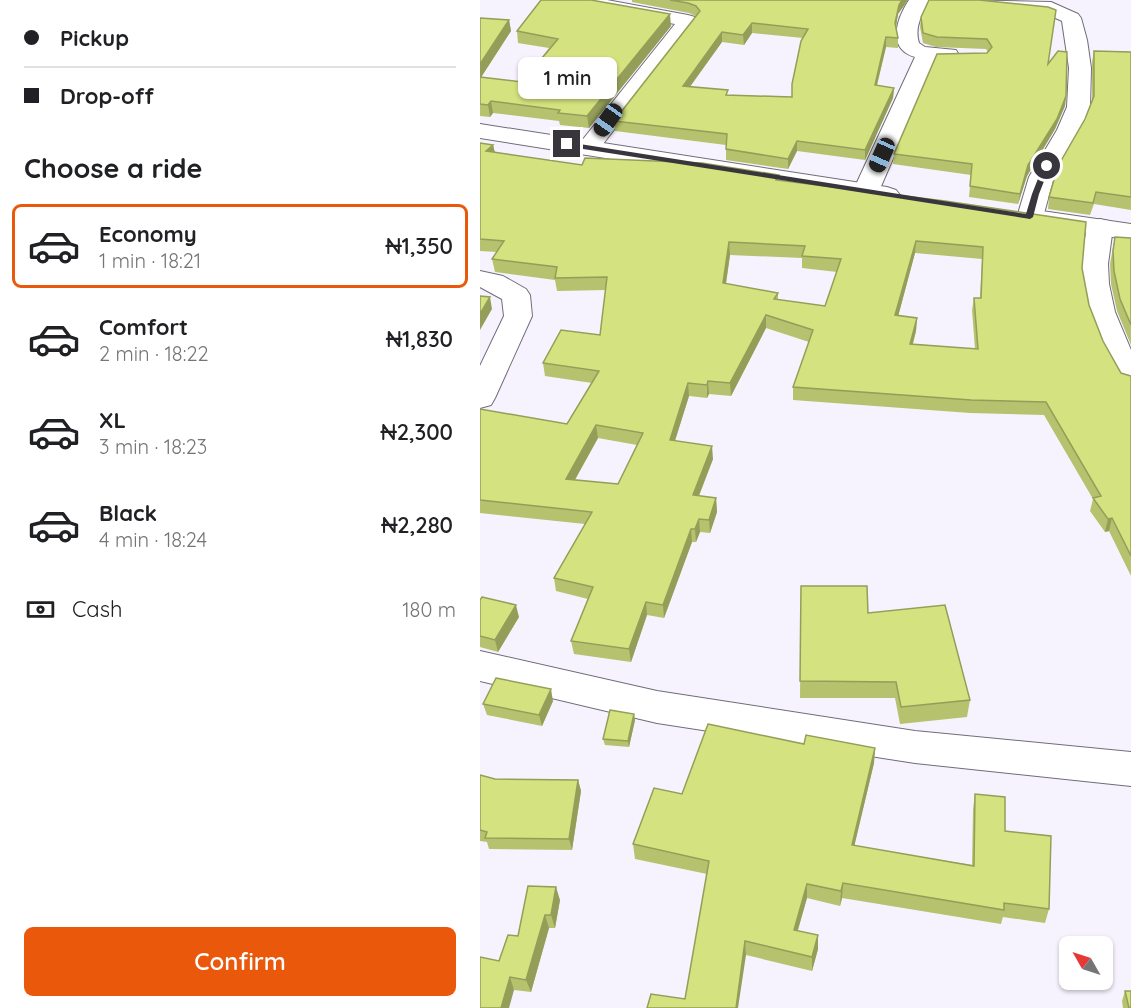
<!DOCTYPE html>
<html lang="en">
<head>
<meta charset="utf-8">
<style>
  body { margin:0; font-family:Quicksand,sans-serif; background:#f6f6f6; color:#202124; height:100vh; display:flex; flex-direction:column; font-size:22px; white-space:nowrap }
  * { box-sizing:border-box; margin:0 }
  p { font-size:20px; color:#757577 }
  .icon { flex:none; width:33px; height:33px; fill:none; stroke:currentColor; stroke-width:2; stroke-linecap:round; stroke-linejoin:round }
  .map { position:relative; flex:1; overflow:hidden }
  .sheet { display:flex; flex-direction:column; background:#fff; width:480px }
  .sheet>* { flex:none }
  .banner { display:grid; align-content:center; height:132px; padding:0 24px; background:#fff }
  .needle { width:39px; rotate:309deg }
  .tools { position:absolute; left:579px; top:936px; display:grid; gap:12px }
  .tools a { display:grid; place-items:center; width:54px; height:54px; border-radius:9px; background:#fff; box-shadow:0 2px 4px #0004; font-size:30px }
  .end { position:absolute; width:27px; height:27px; margin:-14px; border:8px solid #38363c; background:#fff; box-shadow:0 0 0 3px #fff }
  .from { border-radius:50% }
  .bubble { position:absolute; height:42px; border-radius:9px; background:#fff; box-shadow:0 2px 4px #0004; font-size:20px; font-weight:600; line-height:42px; text-align:center }
  .car { position:absolute; width:18px; height:36px; margin:-18px -9px; border-radius:8px; box-shadow:0 0 4px 2px #0007; background:linear-gradient(#222 24%,#8ab4d8 0 40%,#222 0 76%,#8ab4d8 0 86%,#222 0) }
  .banner b { display:flex; align-items:center; gap:21px; height:57px; font-size:22px }
  .banner b+b { border-top:2px solid #e0e0e0 }
  .banner i { width:15px; height:15px; background:#202124 }
  ul { padding:0; list-style:none }
  li { display:flex; align-items:center; gap:18px; height:84px; margin:0 12px 9px; padding:0 12px; border:3px solid transparent; border-radius:9px }
  li div { flex:1 }
  li b { display:block; font-size:22px }
  li em { font-style:normal; font-weight:600 }
  li.selected { border-color:#ea580c }
  li>.icon { width:54px; height:54px; stroke-width:1.5 }
  h2 { padding:0 24px; font-size:27px; line-height:72px }
  .pay { display:flex; align-items:center; gap:15px; height:66px; padding:0 24px; font-size:22px }
  .pay p { margin-inline-start:auto }
  .action { display:flex; gap:12px; margin-top:auto; padding:12px 24px }
  .action a { flex:1; height:69px; border-radius:9px; background:#ea580c; color:#fff; font-size:24px; font-weight:600; line-height:69px; text-align:center }
  main { display:flex; flex:1; min-height:0 }
  .map>svg:first-child { display:block }
</style>
</head>
<body>
<main>
<section class="sheet">
<div class="banner">
<b><i class="from"></i>Pickup</b>
<b><i></i>Drop-off</b>
</div>
<h2>Choose a ride</h2>
<ul>
<li class="selected"><svg class="icon" aria-label="car" viewBox="0 0 24 24"><path d="M5 17H2v-5l4-1 3-4h7l3 4 3 1v5h-3M9 17h6M6 11h13"/><circle cx="7" cy="17" r="2"/><circle cx="17" cy="17" r="2"/></svg><div><b>Economy</b><p>1 min · 18:21</p></div><em>₦1,350</em></li>
<li><svg class="icon" aria-label="car" viewBox="0 0 24 24"><path d="M5 17H2v-5l4-1 3-4h7l3 4 3 1v5h-3M9 17h6M6 11h13"/><circle cx="7" cy="17" r="2"/><circle cx="17" cy="17" r="2"/></svg><div><b>Comfort</b><p>2 min · 18:22</p></div><em>₦1,830</em></li>
<li><svg class="icon" aria-label="car" viewBox="0 0 24 24"><path d="M5 17H2v-5l4-1 3-4h7l3 4 3 1v5h-3M9 17h6M6 11h13"/><circle cx="7" cy="17" r="2"/><circle cx="17" cy="17" r="2"/></svg><div><b>XL</b><p>3 min · 18:23</p></div><em>₦2,300</em></li>
<li><svg class="icon" aria-label="car" viewBox="0 0 24 24"><path d="M5 17H2v-5l4-1 3-4h7l3 4 3 1v5h-3M9 17h6M6 11h13"/><circle cx="7" cy="17" r="2"/><circle cx="17" cy="17" r="2"/></svg><div><b>Black</b><p>4 min · 18:24</p></div><em>₦2,280</em></li>
</ul>
<div class="pay"><svg class="icon" aria-label="cash" viewBox="0 0 24 24"><path d="M3 7h18v10H3z"/><circle cx="12" cy="12" r="2"/></svg>Cash<p>180 m</p></div>
<div class="action"><a>Confirm</a></div>
</section>
<div class="map">
<svg width="651" height="1008" viewBox="0 0 651 1008">
  <rect width="100%" height="100%" fill="#f7f3fe"/>
  <g fill="none" stroke-linecap="round" stroke-linejoin="round">
    <!-- minor casing -->
    <g stroke="#706c79" stroke-width="2">
      <path id="minor" d="M 77,0 L 127,0 L 208,15 L 215,17 L 218,21 L 116,153 L 108,155 L 100,153 L 96,148 L 195,24 L 87,6 L 80,4 Z
        M 429,0 L 451,0 C 442,14 434,26 439,43 L 445,47 L 476,50 L 479,55 L 476,60 L 455,61 L 399,191 L 395,196 L 386,199 L 377,196 L 373,191 L 435,57 C 406,49 417,18 429,0 Z
        M 474,0 L 571,2 L 598,14 L 601,18 L 607,40 L 611,68 L 610,107 L 601,130 L 574,177 L 563,217 L 559,222 L 550,225 L 541,222 L 537,217 L 549,177 L 577,130 L 587,107 L 589,68 L 582,21 L 567,14 L 484,6 L 477,4 Z
        M 620,219 L 629,221 L 633,227 L 628,264 L 629,284 L 635,312 L 651,350 L 651,388 L 640,385 C 614,344 594,293 604,243 C 606,235 606,228 611,221 Z
        M 0,271 L 23,276 L 46,289 L 50,295 L 52,316 L 15,398 L 11,405 L 0,408 L 0,366 L 24,316 L 22,299 L 0,287 Z
        M 0,651 L 177,691 L 435,731 L 651,752 L 651,786 L 435,763 L 177,723 L 0,681 Z"/>
    </g>
    <!-- major casing -->
    <g stroke="#706c79" stroke-width="2">
      <path id="major" d="M 0,124 L 407,187 L 416,190 L 420,195 L 416,200 L 407,203 L 0,138 Z
        M 562,211 L 651,224 L 651,240 L 553,224 L 549,219 L 553,214 Z"/>
    </g>
    <!-- minor -->
    <use href="#minor" fill="#fff" fill-rule="evenodd"/>
    <!-- major -->
    <use href="#major" fill="#fff" fill-rule="evenodd"/>
  </g>
  <!-- wall -->
  <path fill="#b6c26d" fill-rule="evenodd" d="M 152,0 L 428,0 L 418,14 L 416,26 L 418,38 L 418,48 L 406,47 L 397,86 L 414,88 L 413,98 L 385,160 L 317,151 L 308,169 L 246,160 L 246,145 L 135,131 L 134,121 L 216,16 L 209,13 L 152,2 ZM 272,33 L 323,38 L 312,97 L 248,95 L 210,87 L 242,42 L 264,45 Z
    M 449,0 L 568,64 L 586,96 L 585,106 L 575,129 L 547,176 L 538,204 L 489,197 L 491,175 L 413,164 L 414,154 L 508,52 L 506,49 L 456,47 L 443,43 L 440,27 L 441,17 Z
    M 0,18 L 29,20 L 31,31 L 1,77 L 42,82 L 69,48 L 38,43 L 37,31 L 191,26 L 109,128 L 80,125 L 79,121 L 13,113 L 10,117 L 0,116 Z
    M 614,51 L 651,52 L 651,210 L 614,204 L 610,215 L 568,209 L 569,197 L 605,119 L 612,101 L 612,62 Z
    M 0,143 L 13,145 L 15,153 L 102,165 L 299,180 L 602,268 L 609,305 L 623,341 L 641,373 L 651,376 L 651,576 L 629,531 L 625,532 L 610,511 L 613,499 L 564,415 L 490,413 L 313,400 L 313,387 L 329,342 L 286,328 L 251,396 L 229,394 L 227,398 L 209,396 L 195,441 L 233,459 L 219,496 L 236,498 L 237,512 L 230,533 L 220,532 L 216,542 L 212,542 L 184,618 L 167,615 L 151,662 L 94,654 L 91,641 L 108,599 L 76,591 L 74,578 L 105,524 L 0,513 L 0,409 L 87,424 L 112,383 L 65,376 L 63,363 L 120,335 L 126,290 L 77,291 L 75,280 L 15,272 L 12,259 L 17,252 L 0,251 ZM 435,253 L 502,259 L 500,298 L 494,298 L 492,310 L 495,349 L 433,344 L 436,331 L 437,318 L 418,316 ZM 250,255 L 322,258 L 322,268 L 357,272 L 345,306 L 298,300 L 298,293 L 246,284 ZM 118,438 L 157,445 L 138,484 L 95,480 Z
    M 635,237 L 651,238 L 651,345 L 637,311 L 631,284 L 630,264 Z
    M 321,586 L 388,613 L 490,700 L 487,717 L 420,724 L 415,698 L 320,698 Z
    M 0,600 L 39,617 L 18,652 L 0,647 Z
    M 73,701 L 62,726 L 7,715 L 3,704 Z
    M 155,720 L 149,747 L 125,745 L 123,739 Z
    M 324,744 L 395,748 L 394,763 L 374,846 L 492,865 L 493,809 L 495,794 L 525,831 L 569,909 L 565,923 L 523,917 L 521,924 L 362,898 L 360,906 L 327,898 L 318,930 L 338,949 L 332,971 L 266,955 L 205,999 L 227,874 L 155,859 L 153,844 L 202,794 Z
    M 0,775 L 15,779 L 98,780 L 101,791 L 92,850 L 9,849 L 7,842 L 0,841 Z
    M 80,900 L 75,928 L 69,928 L 51,992 L 34,990 L 19,961 L 38,936 Z
    M 645,991 L 651,1008 L 643,1008 L 642,1001 Z"/>
  <!-- shaded-wall -->
  <path fill="#949e59" d="M 422,0 L 428,0 L 418,14 L 415,33 L 415,23 L 419,5 Z
    M 190,14 L 191,26 L 109,128 L 107,116 Z
    M 29,20 L 31,31 L 0,79 L 0,64 Z
    M 272,23 L 272,33 L 264,45 L 263,35 Z
    M 242,32 L 242,42 L 203,96 L 203,86 Z
    M 406,37 L 406,47 L 394,96 L 395,85 Z
    M 414,88 L 413,98 L 385,160 L 385,150 Z
    M 586,96 L 585,106 L 575,129 L 547,176 L 538,204 L 540,194 L 548,165 Z
    M 11,101 L 13,113 L 10,117 L 8,105 Z
    M 317,141 L 317,151 L 308,169 L 308,159 Z
    M 13,145 L 16,157 L 6,151 Z
    M 436,241 L 435,253 L 415,328 L 415,315 Z
    M 249,242 L 250,255 L 244,296 L 243,283 Z
    M 10,297 L 12,309 L 0,330 L 0,314 Z
    M 286,315 L 286,328 L 251,396 L 250,383 Z
    M 437,318 L 436,331 L 429,357 L 430,344 Z
    M 228,381 L 229,394 L 227,398 L 227,385 Z
    M 208,383 L 209,396 L 191,453 L 190,440 Z
    M 116,425 L 118,438 L 88,492 L 86,479 Z
    M 232,446 L 233,459 L 214,508 L 213,495 Z
    M 236,498 L 237,512 L 230,533 L 229,520 Z
    M 632,518 L 629,531 L 625,532 L 628,519 Z
    M 219,519 L 220,532 L 216,542 L 215,529 Z
    M 211,529 L 212,542 L 184,618 L 183,605 Z
    M 166,602 L 167,615 L 151,662 L 149,649 Z
    M 36,605 L 39,617 L 18,652 L 15,640 Z
    M 71,689 L 73,701 L 62,726 L 59,715 Z
    M 154,714 L 155,720 L 149,747 L 148,741 Z
    M 395,748 L 394,763 L 371,860 L 372,845 Z
    M 98,780 L 101,791 L 92,850 L 89,839 Z
    M 363,883 L 362,898 L 360,906 L 361,891 Z
    M 327,884 L 327,898 L 314,943 L 314,930 Z
    M 76,887 L 80,900 L 75,928 L 71,915 Z
    M 65,915 L 69,928 L 51,992 L 46,980 Z
    M 338,935 L 338,949 L 332,971 L 332,957 Z
    M 265,941 L 266,955 L 258,1008 L 255,1008 Z
    M 30,977 L 34,990 L 29,1008 L 21,1008 Z"/>
  <!-- building -->
  <path fill="#d4e27f" stroke="#949e59" stroke-width="1.5" fill-rule="evenodd" d="M 61,0 L 111,0 L 190,14 L 107,116 L 78,113 L 80,110 L 11,101 L 8,105 L 0,104 L 0,77 L 42,82 L 78,39 L 37,31 Z
    M 190,0 L 422,0 L 419,5 L 415,23 L 418,38 L 406,37 L 395,85 L 414,88 L 385,150 L 317,141 L 308,159 L 246,149 L 247,134 L 134,121 L 220,11 L 216,6 L 208,3 ZM 272,23 L 328,29 L 321,41 L 312,84 L 312,97 L 246,95 L 248,90 L 203,86 L 242,32 L 263,35 Z
    M 449,0 L 499,0 L 568,7 L 576,10 L 568,64 L 578,51 L 587,52 L 586,96 L 577,119 L 548,165 L 540,194 L 490,186 L 492,164 L 414,154 L 457,54 L 507,53 L 512,47 L 507,39 L 457,37 L 443,33 L 441,17 Z
    M 0,18 L 29,20 L 0,64 Z
    M 614,51 L 651,52 L 651,197 L 616,192 L 613,203 L 569,197 L 578,166 L 605,119 L 614,96 Z
    M 0,143 L 13,145 L 6,151 L 102,165 L 105,158 L 222,163 L 299,175 L 296,180 L 465,201 L 606,222 L 602,268 L 609,305 L 623,341 L 641,373 L 651,376 L 651,556 L 632,518 L 628,519 L 613,498 L 621,496 L 566,402 L 491,400 L 313,387 L 333,330 L 286,315 L 250,383 L 228,381 L 227,385 L 208,383 L 190,440 L 232,446 L 213,495 L 236,498 L 229,520 L 219,519 L 215,529 L 211,529 L 183,605 L 166,602 L 149,649 L 91,641 L 113,587 L 74,578 L 112,512 L 0,500 L 0,409 L 87,424 L 119,371 L 63,363 L 81,330 L 120,335 L 127,277 L 75,278 L 77,267 L 12,259 L 24,241 L 0,239 ZM 436,241 L 503,247 L 501,298 L 494,298 L 498,349 L 430,344 L 437,318 L 415,315 ZM 249,242 L 325,246 L 322,256 L 361,259 L 345,306 L 294,299 L 298,293 L 243,283 ZM 116,425 L 163,433 L 138,484 L 86,479 Z
    M 635,237 L 651,238 L 651,325 L 640,299 L 634,271 L 633,251 Z
    M 0,296 L 10,297 L 0,314 Z
    M 321,586 L 387,586 L 388,613 L 465,605 L 490,700 L 421,707 L 416,682 L 320,681 Z
    M 2,597 L 36,605 L 15,640 L 0,636 L 0,600 Z
    M 16,678 L 71,689 L 59,715 L 3,704 Z
    M 130,710 L 154,714 L 148,741 L 123,739 Z
    M 228,724 L 324,744 L 326,735 L 395,748 L 372,845 L 494,866 L 495,794 L 525,797 L 525,831 L 571,836 L 569,909 L 524,903 L 524,910 L 363,883 L 361,891 L 327,884 L 314,930 L 338,935 L 332,957 L 265,941 L 256,1008 L 167,1008 L 171,994 L 205,999 L 229,861 L 153,844 L 174,788 L 202,794 Z
    M 0,775 L 15,779 L 98,780 L 89,839 L 5,838 L 7,832 L 0,830 Z
    M 48,886 L 76,887 L 71,915 L 65,915 L 46,980 L 30,977 L 21,1008 L 0,1008 L 0,957 L 19,961 L 28,935 L 38,936 Z
    M 645,991 L 651,991 L 651,1008 L 649,1008 Z"/>
  <!-- route -->
  <path fill="#38363c" d="M 87,142 L 546,214 L 552,194 L 563,166 L 567,164 L 570,166 L 559,194 L 553,217 L 550,219 L 84,146 Z"/>
</svg>
<div class="tools">
<a><svg class="needle" viewBox="-14 -14 28 28"><path d="M0-13l5 13h-10z" fill="#e53935"/><path d="M0 13l5-13h-10z" fill="#757577"/></svg></a>
</div>
<i class="end from" style="left:567px;top:166px"></i>
<i class="end" style="left:87px;top:144px"></i>
<div class="bubble" style="left:38px;top:57px;width:99px">1 min</div>
<i class="car" style="left:128px;top:120px;rotate:215deg"></i>
<i class="car" style="left:402px;top:155px;rotate:204deg"></i>
</div>
</main>
</body>
</html>
